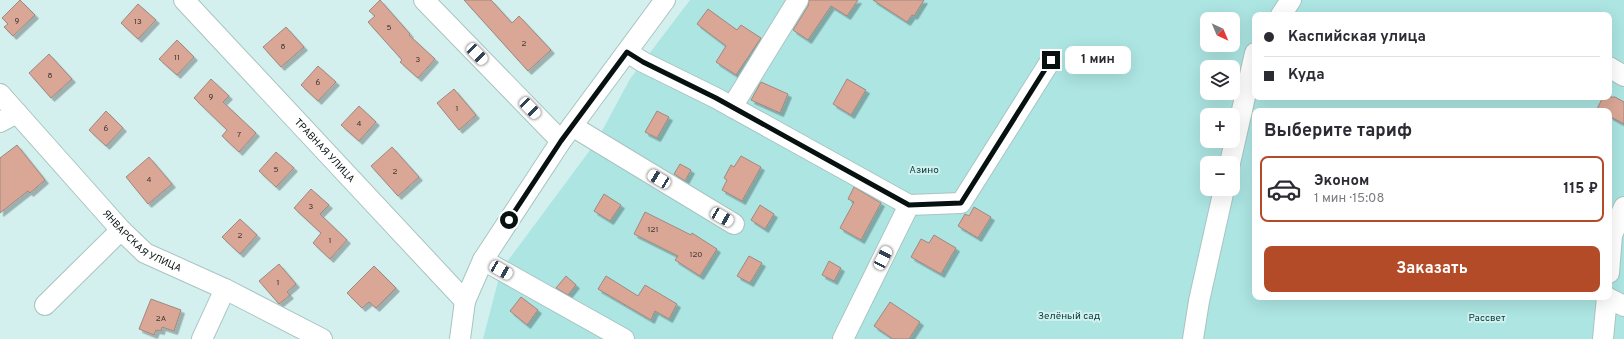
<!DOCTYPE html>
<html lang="ru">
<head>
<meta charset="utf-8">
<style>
  body { margin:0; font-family:Overpass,sans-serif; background:#f2f2f3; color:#2b2b33; height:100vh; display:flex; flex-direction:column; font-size:15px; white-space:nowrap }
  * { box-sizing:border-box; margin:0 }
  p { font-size:13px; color:#7c7c81 }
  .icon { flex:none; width:22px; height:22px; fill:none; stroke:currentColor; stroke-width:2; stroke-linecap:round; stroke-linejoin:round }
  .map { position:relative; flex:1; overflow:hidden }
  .panel { position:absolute; left:1252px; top:108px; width:360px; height:192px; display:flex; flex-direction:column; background:#fff; border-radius:8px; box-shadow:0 4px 16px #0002 }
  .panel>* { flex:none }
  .banner { position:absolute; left:1252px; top:12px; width:360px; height:88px; border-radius:8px; box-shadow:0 4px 16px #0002; display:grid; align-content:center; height:88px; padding:0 12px; background:#fff }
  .needle { width:26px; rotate:136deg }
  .tools { position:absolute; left:1200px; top:12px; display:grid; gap:8px }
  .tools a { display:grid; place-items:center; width:40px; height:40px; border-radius:8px; background:#fff; box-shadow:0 4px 16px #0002; font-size:20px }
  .end { position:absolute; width:18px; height:18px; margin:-9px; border:5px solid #071110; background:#fff; box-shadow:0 0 0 2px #fff }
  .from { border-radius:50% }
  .bubble { position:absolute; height:28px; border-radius:8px; background:#fff; box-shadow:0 4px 16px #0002; font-size:13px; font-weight:700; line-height:28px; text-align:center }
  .car { position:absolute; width:12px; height:24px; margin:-12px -6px; border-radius:5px; box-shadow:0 0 3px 1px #0007; background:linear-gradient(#fff 24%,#345 0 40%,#fff 0 76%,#345 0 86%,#fff 0) }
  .banner b { display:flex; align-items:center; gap:14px; height:38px; font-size:15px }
  .banner b+b { border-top:1px solid #e1e1e2 }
  .banner i { width:10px; height:10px; background:#2b2b33 }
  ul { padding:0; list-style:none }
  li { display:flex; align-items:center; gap:12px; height:66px; margin:0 8px 6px; padding:0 4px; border:2px solid transparent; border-radius:8px }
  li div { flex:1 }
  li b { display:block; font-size:15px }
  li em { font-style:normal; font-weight:700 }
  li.current { border-color:#b34b28 }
  li>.icon { width:36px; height:36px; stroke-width:1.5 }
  h2 { padding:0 12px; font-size:18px; line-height:48px }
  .button { display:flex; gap:8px; margin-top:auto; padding:8px 12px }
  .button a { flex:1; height:46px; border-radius:8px; background:#b34b28; color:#fff; font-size:16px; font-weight:700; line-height:46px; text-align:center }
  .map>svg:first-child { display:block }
</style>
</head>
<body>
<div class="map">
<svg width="1624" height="339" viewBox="0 0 1624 339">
  <defs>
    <filter id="shadow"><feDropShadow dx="3.5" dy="3.5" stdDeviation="0" flood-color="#0004"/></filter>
  </defs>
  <rect width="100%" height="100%" fill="#d3f0ee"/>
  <!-- green -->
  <path fill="#ace5e2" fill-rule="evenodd" d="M 690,0 L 1624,0 L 1624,339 L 483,339 L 501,270 L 596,142 L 630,79 ZM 1255,15 L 1609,15 L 1609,97 L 1255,97 ZM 1207,19 L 1233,19 L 1233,45 L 1207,45 ZM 1207,67 L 1233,67 L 1233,93 L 1207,93 ZM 1255,111 L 1609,111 L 1609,297 L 1255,297 ZM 1207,115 L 1233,115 L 1233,141 L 1207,141 ZM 1207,163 L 1233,163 L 1233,189 L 1207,189 Z"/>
  <!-- building -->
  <path fill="#daa696" stroke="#9f8880" filter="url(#shadow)" d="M 20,0 L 35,15 L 13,36 L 4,27 L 8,24 L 2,18 Z
    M 380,0 L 410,34 L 409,35 L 435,59 L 418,78 L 400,62 L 402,60 L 368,22 L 375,16 L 369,11 Z
    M 464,0 L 491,0 L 512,23 L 519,16 L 551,50 L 528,71 Z
    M 809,0 L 858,0 L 847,16 L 831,6 L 808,40 L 793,30 L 808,6 Z
    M 873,0 L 924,0 L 914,16 L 912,15 L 907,22 Z
    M 138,4 L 156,20 L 138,39 L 121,23 Z
    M 708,9 L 737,30 L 741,25 L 761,38 L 736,75 L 716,62 L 726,46 L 697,24 Z
    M 286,27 L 304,47 L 281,67 L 263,47 Z
    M 177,40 L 194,57 L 177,75 L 159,59 Z
    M 49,54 L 72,79 L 51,98 L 29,73 Z
    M 318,66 L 336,82 L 318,101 L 301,85 Z
    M 211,79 L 229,96 L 223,102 L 256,133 L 239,152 L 222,136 L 227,130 L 194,98 Z
    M 847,79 L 866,90 L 851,115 L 833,104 Z
    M 761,82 L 788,94 L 780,113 L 751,100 Z
    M 454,89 L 476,115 L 459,130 L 437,103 Z
    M 1603,97 L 1615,97 L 1624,102 L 1624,124 L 1609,116 L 1609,111 L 1596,111 Z
    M 359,106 L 376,122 L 359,141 L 341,125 Z
    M 106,111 L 123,128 L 106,146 L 89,130 Z
    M 657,111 L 669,117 L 657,138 L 645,132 Z
    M 17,145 L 45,180 L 30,193 L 28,191 L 0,213 L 0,158 Z
    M 392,147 L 419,177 L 398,196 L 371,166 Z
    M 276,152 L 294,168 L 276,187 L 259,171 Z
    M 741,156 L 761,167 L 742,201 L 722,190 L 727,180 L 724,178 L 731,165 L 734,167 Z
    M 149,157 L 172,184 L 148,204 L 126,177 Z
    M 680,164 L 691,170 L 685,181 L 674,174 Z
    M 854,187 L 881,203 L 861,240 L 840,228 L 854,202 L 848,199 Z
    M 311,189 L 329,205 L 320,214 L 347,240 L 330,259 L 313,243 L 321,233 L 294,208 Z
    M 604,194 L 621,205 L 610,221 L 594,211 Z
    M 760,205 L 774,214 L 765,229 L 751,220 Z
    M 974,207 L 991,217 L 978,238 L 958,226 L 965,214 L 969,216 Z
    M 645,212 L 691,235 L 692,233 L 717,249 L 700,276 L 675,260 L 678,256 L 634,234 Z
    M 240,219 L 257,235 L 240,254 L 222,237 Z
    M 934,235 L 956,248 L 941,274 L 911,257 L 921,239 L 929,243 Z
    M 749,256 L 762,263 L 750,283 L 737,276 Z
    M 829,261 L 841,268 L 834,281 L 822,275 Z
    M 279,264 L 296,284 L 287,292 L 290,295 L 279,304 L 259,281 Z
    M 374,266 L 396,288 L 376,308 L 369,302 L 362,308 L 347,293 Z
    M 566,276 L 576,285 L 568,295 L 556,288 Z
    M 606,276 L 638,296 L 645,285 L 677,304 L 669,319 L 655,311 L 651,320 L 598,289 Z
    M 521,297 L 538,310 L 527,325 L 510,311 Z
    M 151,299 L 181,310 L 174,331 L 162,327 L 161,331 L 156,330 L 154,335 L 139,329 Z
    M 890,302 L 920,322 L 909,339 L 893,339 L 874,326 Z"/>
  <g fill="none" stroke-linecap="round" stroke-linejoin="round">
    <!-- minor casing -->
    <g stroke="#a8c4c2" stroke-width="22">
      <g id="minor">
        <path id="s1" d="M 184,0 L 465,301"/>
        <path d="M 424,0 L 561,141"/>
        <path d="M 1281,15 L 1291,0"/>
        <path d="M 627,52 L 643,62 L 716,98 L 909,205"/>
        <path d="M 1609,67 L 1624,76"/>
        <path id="s2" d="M 0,94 L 121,230 L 145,253 L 225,289 L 322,339"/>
        <path d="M 732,107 L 798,0"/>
        <path d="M 0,122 L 17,113"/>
        <path d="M 572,126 L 734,224"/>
        <path d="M 1230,163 L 1255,53"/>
        <path d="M 483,260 L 624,339"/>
        <path d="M 1609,273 L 1612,235 L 1624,207"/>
        <path d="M 1606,297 L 1624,306"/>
        <path d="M 45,305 L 121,230"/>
        <path d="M 202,339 L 225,289"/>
        <path d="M 460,339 L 465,301 L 483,260 L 561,141 L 665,0"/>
        <path d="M 843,339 L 909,205 L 961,203 L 1051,60"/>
        <path d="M 1193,339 L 1199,301 L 1224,189"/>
        <path d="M 1603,339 L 1607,297"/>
      </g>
    </g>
    <!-- minor -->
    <use href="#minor" stroke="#fff" stroke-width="20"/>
  </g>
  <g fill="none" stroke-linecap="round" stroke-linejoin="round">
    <!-- route -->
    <path stroke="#071110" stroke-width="5" d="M 509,220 L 561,141 L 627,52 L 643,62 L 716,98 L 909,205 L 961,203 L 1051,60"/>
  </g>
  <g text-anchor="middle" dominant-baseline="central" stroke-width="4" stroke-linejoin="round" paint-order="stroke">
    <!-- number labels -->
    <g font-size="8" fill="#3c3632">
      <text x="17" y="21">9</text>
      <text x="138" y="22">13</text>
      <text x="389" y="28">5</text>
      <text x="524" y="44">2</text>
      <text x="283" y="47">8</text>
      <text x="177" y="58">11</text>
      <text x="418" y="60">3</text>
      <text x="50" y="76">8</text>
      <text x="318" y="83">6</text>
      <text x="211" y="97">9</text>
      <text x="457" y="109">1</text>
      <text x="359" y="124">4</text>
      <text x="106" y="129">6</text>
      <text x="239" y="135">7</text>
      <text x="276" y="170">5</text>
      <text x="395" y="172">2</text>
      <text x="149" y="180">4</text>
      <text x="311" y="207">3</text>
      <text x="653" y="230">121</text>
      <text x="240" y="236">2</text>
      <text x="330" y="241">1</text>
      <text x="696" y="255">120</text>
      <text x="278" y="283">1</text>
      <text x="161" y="319">2А</text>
    </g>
    <!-- street labels -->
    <g font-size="10" fill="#071110" stroke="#d3f0ee">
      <text stroke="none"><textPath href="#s1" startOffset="206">ТРАВНАЯ УЛИЦА</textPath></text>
      <text stroke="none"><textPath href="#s2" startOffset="206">ЯНВАРСКАЯ УЛИЦА</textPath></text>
    </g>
    <!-- park labels -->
    <g font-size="10" fill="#003e3c" stroke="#d3f0ee">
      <text x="924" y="170">Азино</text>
      <text x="1069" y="316">Зелёный сад</text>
      <text x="1487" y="318">Рассвет</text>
    </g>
  </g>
</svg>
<div class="tools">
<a><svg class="needle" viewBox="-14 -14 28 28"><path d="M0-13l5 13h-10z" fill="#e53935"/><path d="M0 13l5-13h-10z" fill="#7c7c81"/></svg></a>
<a><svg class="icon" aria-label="layers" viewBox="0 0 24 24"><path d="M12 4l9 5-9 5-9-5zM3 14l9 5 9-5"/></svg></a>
<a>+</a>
<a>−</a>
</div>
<i class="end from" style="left:509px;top:220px"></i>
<i class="end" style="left:1051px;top:60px"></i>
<div class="bubble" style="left:1065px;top:46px;width:66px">1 мин</div>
<i class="car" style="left:477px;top:54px;rotate:136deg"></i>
<i class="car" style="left:530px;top:108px;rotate:136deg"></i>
<i class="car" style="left:659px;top:179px;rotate:301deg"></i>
<i class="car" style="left:722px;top:217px;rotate:120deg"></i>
<i class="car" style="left:883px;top:258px;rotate:27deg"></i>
<i class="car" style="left:501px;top:270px;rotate:120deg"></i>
<div class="banner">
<b><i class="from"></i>Каспийская улица</b>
<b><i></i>Куда</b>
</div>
<section class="panel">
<h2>Выберите тариф</h2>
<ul>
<li class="current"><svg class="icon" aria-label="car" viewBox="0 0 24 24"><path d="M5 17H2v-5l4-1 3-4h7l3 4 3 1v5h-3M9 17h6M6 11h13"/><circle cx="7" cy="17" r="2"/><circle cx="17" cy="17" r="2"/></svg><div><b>Эконом</b><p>1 мин · 15:08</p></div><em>115 ₽</em></li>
</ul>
<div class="button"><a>Заказать</a></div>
</section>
</div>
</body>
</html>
